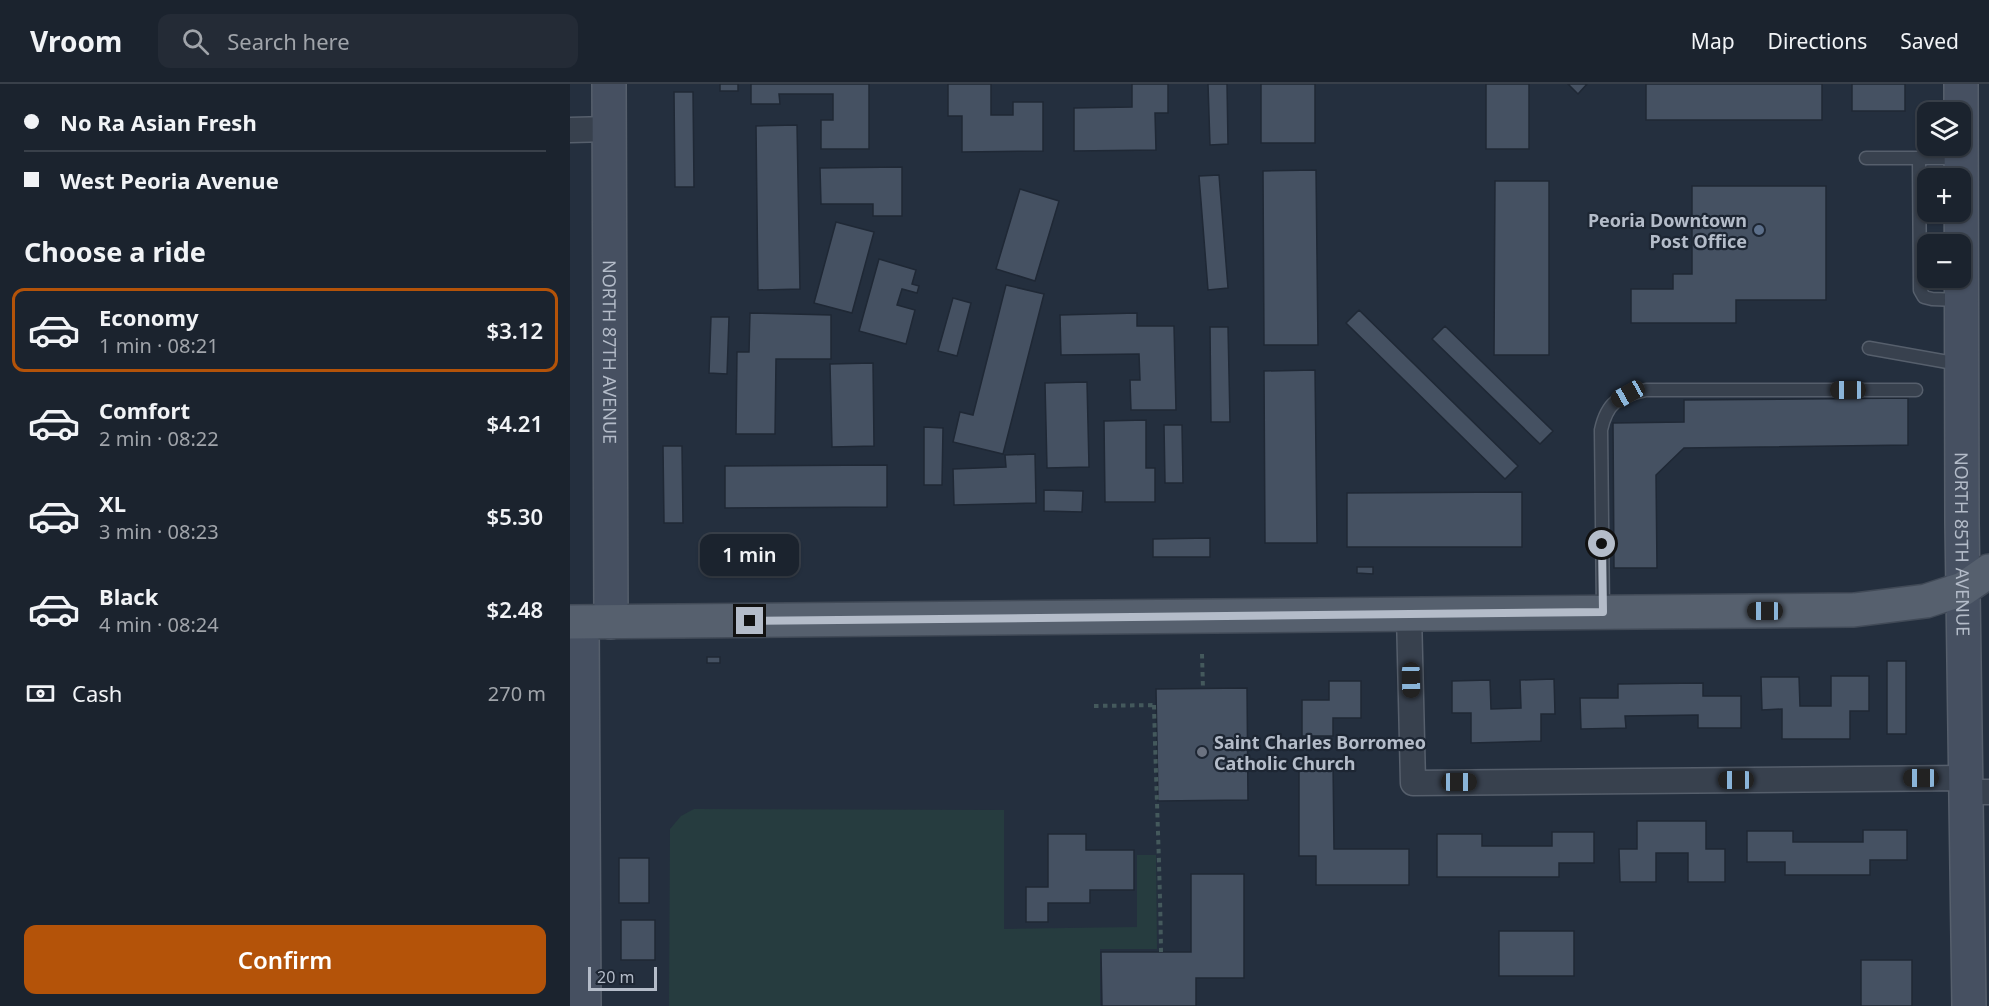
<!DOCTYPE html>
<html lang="en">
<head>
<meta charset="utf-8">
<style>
  body { margin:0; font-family:"Noto Sans",sans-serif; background:#242b36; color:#f1f3f6; height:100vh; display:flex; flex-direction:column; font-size:22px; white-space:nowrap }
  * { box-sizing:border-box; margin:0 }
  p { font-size:20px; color:#a0a4aa }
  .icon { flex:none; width:33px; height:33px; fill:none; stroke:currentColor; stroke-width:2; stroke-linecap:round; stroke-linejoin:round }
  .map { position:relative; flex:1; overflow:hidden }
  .panel { display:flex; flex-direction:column; background:#1b232e; width:570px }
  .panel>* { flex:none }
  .hud { display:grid; align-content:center; height:132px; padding:0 24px; background:#1b232e }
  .buttons { position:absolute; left:1347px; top:18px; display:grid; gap:12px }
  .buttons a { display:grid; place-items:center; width:54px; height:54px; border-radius:12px; background:#1b232e; box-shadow:0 2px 4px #0004,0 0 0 2px #39404a; font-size:30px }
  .scale { position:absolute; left:18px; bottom:15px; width:69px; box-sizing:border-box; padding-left:6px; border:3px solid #b4bcc9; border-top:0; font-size:16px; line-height:21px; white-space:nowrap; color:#b4bcc9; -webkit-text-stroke:4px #1d2633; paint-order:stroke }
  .end { position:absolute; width:27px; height:27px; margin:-14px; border:8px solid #b4bcc9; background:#111; box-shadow:0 0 0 3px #111 }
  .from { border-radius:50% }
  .bubble { position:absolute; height:42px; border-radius:12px; background:#1b232e; box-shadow:0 2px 4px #0004,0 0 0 2px #39404a; font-size:20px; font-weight:600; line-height:42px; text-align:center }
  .car { position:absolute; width:18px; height:36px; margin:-18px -9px; border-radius:8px; box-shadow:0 0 4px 2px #0007; background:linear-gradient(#222 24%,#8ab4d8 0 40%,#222 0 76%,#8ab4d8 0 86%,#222 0) }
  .hud b { display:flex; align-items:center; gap:21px; height:57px; font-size:22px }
  .hud b+b { border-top:2px solid #39404a }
  .hud i { width:15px; height:15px; background:#f1f3f6 }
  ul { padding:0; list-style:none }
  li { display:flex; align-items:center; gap:18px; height:84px; margin:0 12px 9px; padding:0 12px; border:3px solid transparent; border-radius:12px }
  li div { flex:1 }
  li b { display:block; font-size:22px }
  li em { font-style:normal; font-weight:600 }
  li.active { border-color:#b45309 }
  li>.icon { width:54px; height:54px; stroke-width:1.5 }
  h2 { padding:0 24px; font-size:27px; line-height:72px }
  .pay { display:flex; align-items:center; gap:15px; height:66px; padding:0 24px; font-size:22px }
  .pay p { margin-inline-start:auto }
  .cta { display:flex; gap:12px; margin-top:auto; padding:12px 24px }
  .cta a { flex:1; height:69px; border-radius:12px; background:#b45309; color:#fff; font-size:24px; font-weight:600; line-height:69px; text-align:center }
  header { display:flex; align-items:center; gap:36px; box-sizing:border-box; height:84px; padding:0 30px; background:#1b232e; border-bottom:2px solid #39404a }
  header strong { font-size:28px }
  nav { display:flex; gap:33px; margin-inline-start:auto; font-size:21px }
  .search { width:420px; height:54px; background:#242b36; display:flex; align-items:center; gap:15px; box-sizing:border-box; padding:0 21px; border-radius:12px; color:#a0a4aa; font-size:22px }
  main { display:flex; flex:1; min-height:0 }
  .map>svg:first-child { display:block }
</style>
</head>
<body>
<header>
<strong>Vroom</strong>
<div class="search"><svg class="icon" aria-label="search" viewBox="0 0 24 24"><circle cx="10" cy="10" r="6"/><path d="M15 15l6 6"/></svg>Search here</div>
<nav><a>Map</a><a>Directions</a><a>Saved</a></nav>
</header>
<main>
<section class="panel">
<div class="hud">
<b><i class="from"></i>No Ra Asian Fresh</b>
<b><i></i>West Peoria Avenue</b>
</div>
<h2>Choose a ride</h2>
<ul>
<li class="active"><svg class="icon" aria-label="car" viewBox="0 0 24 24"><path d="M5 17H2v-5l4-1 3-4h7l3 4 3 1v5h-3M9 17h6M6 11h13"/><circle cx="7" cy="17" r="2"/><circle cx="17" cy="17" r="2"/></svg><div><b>Economy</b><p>1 min · 08:21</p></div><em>$3.12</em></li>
<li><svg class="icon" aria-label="car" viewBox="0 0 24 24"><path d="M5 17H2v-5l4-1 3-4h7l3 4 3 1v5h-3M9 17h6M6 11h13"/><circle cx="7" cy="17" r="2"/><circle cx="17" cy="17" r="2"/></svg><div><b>Comfort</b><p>2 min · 08:22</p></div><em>$4.21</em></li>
<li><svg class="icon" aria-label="car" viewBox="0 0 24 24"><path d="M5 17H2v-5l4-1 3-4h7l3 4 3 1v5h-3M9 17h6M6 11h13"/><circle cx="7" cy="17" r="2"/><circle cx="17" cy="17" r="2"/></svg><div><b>XL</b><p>3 min · 08:23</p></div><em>$5.30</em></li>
<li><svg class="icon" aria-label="car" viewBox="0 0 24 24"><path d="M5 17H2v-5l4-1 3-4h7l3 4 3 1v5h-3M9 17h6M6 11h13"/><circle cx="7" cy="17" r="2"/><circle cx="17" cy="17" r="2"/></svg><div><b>Black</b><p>4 min · 08:24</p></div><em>$2.48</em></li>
</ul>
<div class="pay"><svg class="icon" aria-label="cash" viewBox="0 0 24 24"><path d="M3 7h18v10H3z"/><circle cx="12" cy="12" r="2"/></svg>Cash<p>270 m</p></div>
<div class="cta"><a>Confirm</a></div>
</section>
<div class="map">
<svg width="1419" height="922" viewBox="0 0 1419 922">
  <rect width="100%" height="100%" fill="#242f3e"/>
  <!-- green -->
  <path fill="#263c3f" d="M 124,725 L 434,726 L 434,845 L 567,843 L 567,771 L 586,771 L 587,865 L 530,865 L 530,922 L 99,922 L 100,745 L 111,732 Z"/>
  <!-- building -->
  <path fill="#455162" stroke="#1f2835" stroke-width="1.5" d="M 150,0 L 168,0 L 168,7 L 150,7 Z
    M 181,0 L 299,0 L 299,65 L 251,65 L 251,36 L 263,36 L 263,10 L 209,10 L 210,20 L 181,20 Z
    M 378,0 L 421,0 L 421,31 L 443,31 L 443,18 L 473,18 L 473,67 L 392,68 L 392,32 L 378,32 Z
    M 562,0 L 598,0 L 598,29 L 585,29 L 586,66 L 504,67 L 504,24 L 562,23 Z
    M 638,0 L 657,0 L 658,60 L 640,61 Z
    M 691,0 L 745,0 L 745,59 L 691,59 Z
    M 916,0 L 959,0 L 959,65 L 916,65 Z
    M 998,0 L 1017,0 L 1008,10 Z
    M 1076,0 L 1252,0 L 1252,36 L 1076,36 Z
    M 1282,0 L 1335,0 L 1335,27 L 1282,27 Z
    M 104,8 L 123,8 L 124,103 L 105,103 Z
    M 227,41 L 230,205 L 188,206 L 186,42 Z
    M 332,83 L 332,132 L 303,132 L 303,120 L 251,120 L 250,84 Z
    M 746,86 L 748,261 L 694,261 L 693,87 Z
    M 649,91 L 658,204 L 638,206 L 629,92 Z
    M 925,97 L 979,97 L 979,271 L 924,271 Z
    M 1122,102 L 1256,102 L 1256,216 L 1166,216 L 1166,239 L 1061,239 L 1061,205 L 1103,205 L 1103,190 L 1122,190 Z
    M 450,105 L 489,117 L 465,197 L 426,185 Z
    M 266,138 L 304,148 L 282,229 L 244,219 Z
    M 309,175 L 346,186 L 342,200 L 349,202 L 347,209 L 332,205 L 327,221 L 345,226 L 336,260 L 289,247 Z
    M 436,201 L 474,210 L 433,370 L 383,358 L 390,328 L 403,331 Z
    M 383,214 L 401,219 L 387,272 L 368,267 Z
    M 789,226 L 948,382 L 935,395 L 776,239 Z
    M 180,229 L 261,231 L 261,275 L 206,275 L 205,350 L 166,350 L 167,268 L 179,268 Z
    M 567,229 L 567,242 L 604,242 L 606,326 L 561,326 L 560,296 L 570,296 L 569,270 L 491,271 L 490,231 Z
    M 141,233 L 159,233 L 157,290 L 139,289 Z
    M 875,242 L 983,347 L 970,360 L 862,255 Z
    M 640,243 L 658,243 L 660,338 L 641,338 Z
    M 303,279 L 304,362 L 262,363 L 260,280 Z
    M 745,286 L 747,459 L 695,459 L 694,287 Z
    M 517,298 L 519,383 L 477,384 L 475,299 Z
    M 1338,314 L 1338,361 L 1114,364 L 1086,391 L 1087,484 L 1044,484 L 1043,339 L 1114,338 L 1114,316 Z
    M 576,336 L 576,384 L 585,384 L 585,418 L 535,418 L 534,337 Z
    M 594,341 L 612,341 L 613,399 L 595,399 Z
    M 354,343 L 373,344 L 372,401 L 354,401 Z
    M 93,362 L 112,362 L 113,439 L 94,439 Z
    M 465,370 L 466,419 L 384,421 L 383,385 L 436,383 L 435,371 Z
    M 317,381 L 317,423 L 155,424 L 155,382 Z
    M 474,406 L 513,407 L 512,428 L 474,427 Z
    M 952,408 L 952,463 L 777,463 L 777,409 Z
    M 640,454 L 640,473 L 583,473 L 583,455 Z
    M 787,483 L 803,483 L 803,490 L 787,489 Z
    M 137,573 L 150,573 L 150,579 L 137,579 Z
    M 1317,577 L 1336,577 L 1336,650 L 1317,650 Z
    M 1261,592 L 1299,592 L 1299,627 L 1280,627 L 1280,655 L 1212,655 L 1212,625 L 1192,626 L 1191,593 L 1229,593 L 1230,622 L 1261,622 Z
    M 984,595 L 985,630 L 971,630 L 971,657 L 901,659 L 901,629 L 882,629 L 882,597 L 920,596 L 921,625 L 951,624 L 950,596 Z
    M 759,597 L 791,597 L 791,634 L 763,634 L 763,652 L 732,652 L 732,616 L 759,616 Z
    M 1133,599 L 1133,612 L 1171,612 L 1171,644 L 1128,644 L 1128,631 L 1055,632 L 1056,644 L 1011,645 L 1010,614 L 1048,614 L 1048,600 Z
    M 677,604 L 678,716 L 588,717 L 586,605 Z
    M 729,677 L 763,677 L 764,765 L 839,765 L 839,801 L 746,801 L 746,772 L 729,772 Z
    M 1067,737 L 1136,737 L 1136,765 L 1155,765 L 1155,798 L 1118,798 L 1118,769 L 1086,769 L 1086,798 L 1050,798 L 1049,765 L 1067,765 Z
    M 1293,746 L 1337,746 L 1337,776 L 1300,776 L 1300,791 L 1215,791 L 1215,778 L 1177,778 L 1177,747 L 1223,747 L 1223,758 L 1293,758 Z
    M 982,748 L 1024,748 L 1024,779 L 989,779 L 989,793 L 867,793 L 867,750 L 912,750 L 912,762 L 982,762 Z
    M 478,750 L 516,750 L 516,766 L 564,766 L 564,806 L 520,806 L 520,819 L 478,819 L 478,838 L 456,838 L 456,803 L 478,803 Z
    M 49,774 L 79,774 L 79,819 L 49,819 Z
    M 621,790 L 674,790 L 674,894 L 626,894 L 626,922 L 532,922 L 531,868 L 621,868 Z
    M 51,836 L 85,836 L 85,876 L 51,876 Z
    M 929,847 L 1004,847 L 1004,892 L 929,892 Z
    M 1291,876 L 1342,876 L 1342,922 L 1291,922 Z"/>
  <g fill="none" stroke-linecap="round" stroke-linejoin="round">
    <!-- lane casing -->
    <g stroke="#565f6c" stroke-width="15">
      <path id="lane" d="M 1296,74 L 1390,74
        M 1349,74 L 1350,206 L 1354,213 L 1362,215 L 1390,216
        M 1299,264 L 1389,280
        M 1033,528 L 1031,346 C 1037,318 1049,312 1076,306 L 1346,306"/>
    </g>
    <!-- street casing -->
    <g stroke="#565f6c" stroke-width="27">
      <path id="street" d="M 0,46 L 39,45
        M 839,530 L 843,699 L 1396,694
        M 1396,708 L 1419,708"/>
    </g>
    <!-- secondary casing -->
    <g stroke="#565f6c" stroke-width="36">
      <g id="secondary">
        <path id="s1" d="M 39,0 L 41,538"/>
        <path id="s2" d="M 1391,0 L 1392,439 L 1399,922"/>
        <path d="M 12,538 L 14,922"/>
      </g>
    </g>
    <!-- primary casing -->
    <g stroke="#414a57" stroke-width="36">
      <path id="primary" d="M 0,538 L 1284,526 L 1356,517 L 1393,505 L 1419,487"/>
    </g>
    <!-- path -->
    <path stroke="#44595c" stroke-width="4" stroke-dasharray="4.5 4.5" stroke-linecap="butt" d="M 632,570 L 633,605
      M 584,621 C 586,704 590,785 591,868
      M 524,622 L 587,621"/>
    <!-- lane -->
    <use href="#lane" stroke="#38414e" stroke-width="12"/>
    <!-- street -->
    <use href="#street" stroke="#38414e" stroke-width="24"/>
    <!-- secondary -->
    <use href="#secondary" stroke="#465061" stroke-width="33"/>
    <!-- primary -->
    <use href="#primary" stroke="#56606e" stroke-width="33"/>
  </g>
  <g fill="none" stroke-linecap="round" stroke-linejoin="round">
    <!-- route -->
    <path stroke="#b4bcc9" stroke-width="8" d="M 180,537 L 1033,528 L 1032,460"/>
  </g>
  <!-- markers -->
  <circle fill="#5c6f8a" stroke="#1d2633" stroke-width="2" cx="1189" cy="146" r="6"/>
  <circle fill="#6b7280" stroke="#1d2633" stroke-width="2" cx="632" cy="668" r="6"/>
  <g text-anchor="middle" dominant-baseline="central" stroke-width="4.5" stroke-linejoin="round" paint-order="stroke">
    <!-- poi labels -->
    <g font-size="18" font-weight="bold" fill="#b4bcc9" stroke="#1d2633" text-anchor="end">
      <text x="1177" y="136">Peoria Downtown<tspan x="1177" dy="21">Post Office</tspan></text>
      <text x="644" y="658" text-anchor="start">Saint Charles Borromeo<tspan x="644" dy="21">Catholic Church</tspan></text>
    </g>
    <!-- street labels -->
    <g font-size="18" fill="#b4bcc9" stroke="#1d2633">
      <text stroke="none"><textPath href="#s1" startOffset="268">NORTH 87TH AVENUE</textPath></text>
      <text stroke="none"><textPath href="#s2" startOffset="460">NORTH 85TH AVENUE</textPath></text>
    </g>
  </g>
</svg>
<div class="buttons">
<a><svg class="icon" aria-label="layers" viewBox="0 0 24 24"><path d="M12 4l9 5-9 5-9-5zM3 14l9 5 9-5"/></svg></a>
<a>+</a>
<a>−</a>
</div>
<div class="scale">20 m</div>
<i class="end from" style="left:1032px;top:460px"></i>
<i class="end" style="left:180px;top:537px"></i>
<div class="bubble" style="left:130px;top:450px;width:99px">1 min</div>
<i class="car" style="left:1278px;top:306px;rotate:270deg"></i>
<i class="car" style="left:1058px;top:310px;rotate:241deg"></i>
<i class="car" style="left:1195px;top:527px;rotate:270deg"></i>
<i class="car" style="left:841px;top:596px;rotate:179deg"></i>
<i class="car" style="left:1351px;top:694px;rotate:270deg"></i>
<i class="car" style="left:1166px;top:696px;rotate:270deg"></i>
<i class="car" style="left:889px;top:698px;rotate:90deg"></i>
</div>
</main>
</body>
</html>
